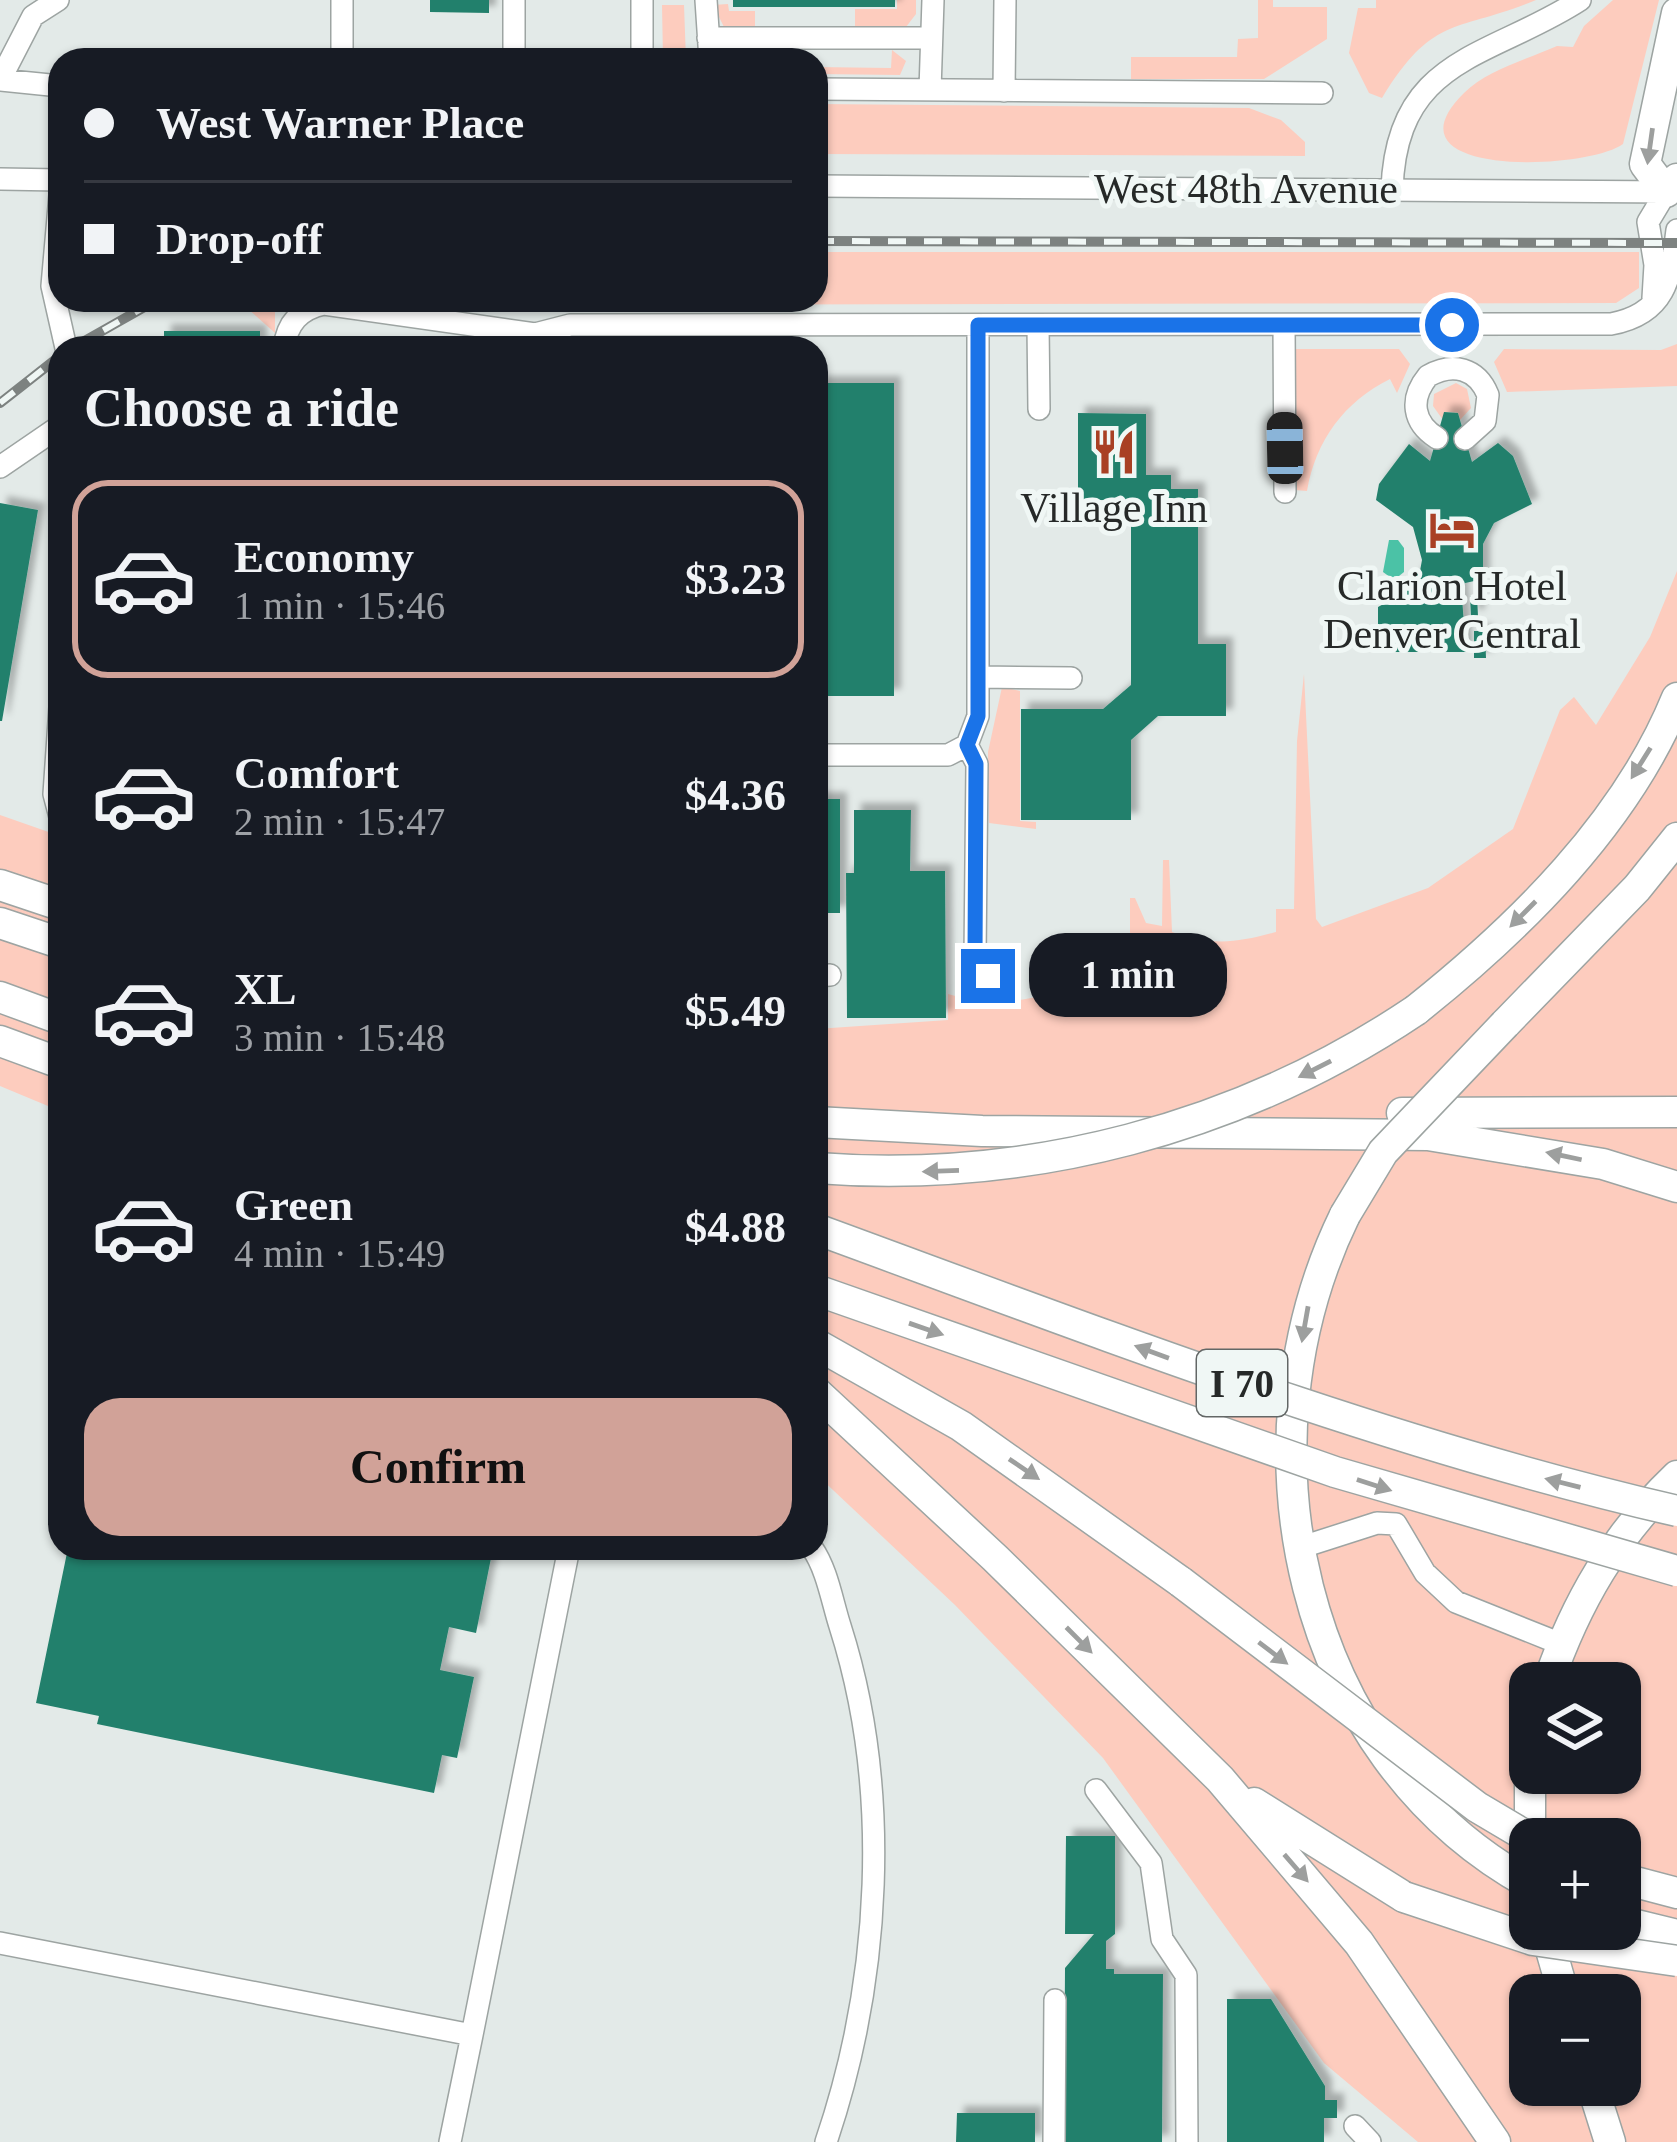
<!DOCTYPE html>
<html lang="en">
<head>
<meta charset="utf-8">
<style>
  body { margin:0; font-family:"Times New Roman",serif; background:#242831; color:#f1f3f6; height:100vh; display:flex; flex-direction:column; font-size:45px; white-space:nowrap }
  * { box-sizing:border-box; margin:0 }
  p { font-size:39px; color:#9ea1a6 }
  .icon { flex:none; width:66px; height:66px; fill:none; stroke:currentColor; stroke-width:2; stroke-linecap:round; stroke-linejoin:round }
  .map { position:relative; flex:1; overflow:hidden }
  .drawer { position:absolute; left:48px; top:336px; width:780px; height:1224px; display:flex; flex-direction:column; background:#171b24; border-radius:36px; box-shadow:0 3px 9px #0004 }
  .drawer>* { flex:none }
  .banner { position:absolute; left:48px; top:48px; width:780px; height:264px; border-radius:36px; box-shadow:0 3px 9px #0004; display:grid; align-content:center; height:264px; padding:0 36px; background:#171b24 }
  .controls { position:absolute; left:1509px; top:1662px; display:grid; gap:24px }
  .controls a { display:grid; place-items:center; width:132px; height:132px; border-radius:24px; background:#171b24; box-shadow:0 3px 9px #0004; font-size:60px }
  .end { position:absolute; width:54px; height:54px; margin:-27px; border:15px solid #1a73e8; background:#fff; box-shadow:0 0 0 6px #fff }
  .from { border-radius:50% }
  .bubble { position:absolute; height:84px; border-radius:36px; background:#171b24; box-shadow:0 3px 9px #0004; font-size:39px; font-weight:700; line-height:84px; text-align:center }
  .car { position:absolute; width:36px; height:72px; margin:-36px -18px; border-radius:15px; box-shadow:0 0 9px 3px #0007; background:linear-gradient(#222 24%,#8ab4d8 0 40%,#222 0 76%,#8ab4d8 0 86%,#222 0) }
  .banner b { display:flex; align-items:center; gap:42px; height:114px; font-size:45px }
  .banner b+b { border-top:3px solid #363941 }
  .banner i { width:30px; height:30px; background:#f1f3f6 }
  ul { padding:0; list-style:none }
  li { display:flex; align-items:center; gap:36px; height:198px; margin:0 24px 18px; padding:0 12px; border:6px solid transparent; border-radius:36px }
  li div { flex:1 }
  li b { display:block; font-size:45px }
  li em { font-style:normal; font-weight:700 }
  li.selected { border-color:#d1a298 }
  li>.icon { width:108px; height:108px; stroke-width:1.5 }
  h2 { padding:0 36px; font-size:54px; line-height:144px }
  .cta { display:flex; gap:24px; margin-top:auto; padding:24px 36px }
  .cta a { flex:1; height:138px; border-radius:36px; background:#d1a298; color:#111; font-size:48px; font-weight:700; line-height:138px; text-align:center }
  .map>svg:first-child { display:block }
</style>
</head>
<body>
<div class="map">
<svg width="1677" height="2142" viewBox="0 0 1677 2142">
  <defs>
    <filter id="shadow"><feDropShadow dx="7" dy="-7" stdDeviation="3" flood-color="#0004"/></filter>
  </defs>
  <rect width="100%" height="100%" fill="#e3eae8"/>
  <!-- green -->
  <path fill="#fdccbe" fill-rule="evenodd" d="M 897,0 L 916,0 L 916,14 L 906,27 L 855,27 L 855,9 L 897,9 Z
    M 1258,0 L 1273,0 L 1273,7 L 1327,7 L 1327,39 L 1264,79 L 1131,79 L 1131,57 L 1237,57 L 1238,39 L 1258,38 Z
    M 1376,0 L 1536,0 C 1457,33 1434,13 1382,98 L 1369,93 L 1349,53 L 1358,8 L 1376,8 Z
    M 1613,0 L 1659,0 L 1623,144 C 1586,171 1378,178 1464,93 C 1487,70 1528,59 1557,46 L 1573,47 L 1584,26 Z
    M 728,4 L 729,11 L 755,11 L 755,27 L 724,27 L 713,5 Z
    M 662,5 L 684,5 L 686,60 L 663,59 Z
    M 892,50 L 906,61 L 900,75 L 816,74 L 816,67 L 891,68 Z
    M 816,104 L 1249,108 L 1281,120 L 1305,142 L 1305,156 L 816,154 Z
    M 816,252 L 1639,252 L 1639,288 L 1616,303 L 505,305 L 492,300 L 816,300 Z
    M 213,300 L 275,300 L 275,333 L 247,308 L 202,309 Z
    M 1677,344 L 1677,386 L 1507,392 L 1494,362 L 1504,349 L 1661,350 Z
    M 1296,349 L 1399,349 L 1410,364 L 1397,393 L 1390,379 C 1344,402 1316,440 1307,491 L 1295,490 Z
    M 1456,383 L 1467,389 L 1471,408 L 1460,420 L 1458,413 L 1445,412 L 1443,420 L 1433,406 L 1434,394 Z
    M 1677,571 L 1677,2142 L 1418,2142 L 1324,2063 L 1103,1758 L 955,1605 L 816,1474 L 816,1029 L 948,1020 L 948,994 C 1018,1015 1064,988 1130,964 L 1130,898 L 1135,898 L 1146,923 L 1162,926 L 1163,860 L 1169,860 L 1172,932 C 1211,946 1237,943 1276,932 L 1276,909 L 1294,909 L 1297,741 L 1304,674 L 1316,919 L 1322,927 L 1428,888 L 1513,829 L 1560,710 L 1574,697 L 1596,725 L 1650,637 ZM 1530,1683 L 1620,1683 L 1620,1773 L 1530,1773 ZM 1530,1839 L 1620,1839 L 1620,1929 L 1530,1929 ZM 1530,1995 L 1620,1995 L 1620,2085 L 1530,2085 Z
    M 1002,687 L 1020,691 L 1020,821 L 1036,822 L 1036,829 L 989,823 L 988,752 Z
    M 0,815 L 60,836 L 60,1111 L 0,1086 Z"/>
  <!-- water -->
  <path fill="#4bc2a6" d="M 1389,540 L 1398,540 L 1404,548 L 1404,572 L 1394,580 L 1383,572 Z"/>
  <!-- building -->
  <path fill="#23806c" filter="url(#shadow)" d="M 430,0 L 489,0 L 489,13 L 430,12 Z
    M 733,0 L 895,0 L 895,7 L 733,7 Z
    M 164,331 L 260,331 L 260,348 L 164,348 Z
    M 816,383 L 894,383 L 894,696 L 816,696 Z
    M 1444,412 L 1458,413 L 1472,462 L 1498,443 L 1513,456 L 1532,504 L 1494,523 L 1483,544 L 1483,579 L 1461,584 L 1466,652 L 1378,652 L 1378,607 L 1400,595 L 1420,571 L 1422,560 L 1413,527 L 1376,500 L 1379,484 L 1409,444 L 1430,461 Z
    M 1078,413 L 1146,414 L 1146,475 L 1171,475 L 1171,489 L 1198,489 L 1198,644 L 1226,644 L 1226,716 L 1158,716 L 1131,740 L 1131,820 L 1021,820 L 1021,709 L 1103,709 L 1131,685 L 1131,500 L 1078,500 Z
    M 0,503 L 38,510 L 2,721 L 0,721 Z
    M 1470,596 L 1477,596 L 1478,616 L 1471,616 Z
    M 1474,631 L 1485,631 L 1486,658 L 1474,658 Z
    M 816,799 L 840,799 L 840,913 L 816,913 Z
    M 854,810 L 911,810 L 910,871 L 945,871 L 946,1018 L 847,1018 L 846,873 L 854,873 Z
    M 68,1548 L 101,1553 L 102,1548 L 493,1548 L 476,1633 L 449,1627 L 440,1670 L 474,1677 L 457,1758 L 442,1755 L 434,1793 L 97,1724 L 99,1716 L 36,1703 Z
    M 1066,1836 L 1115,1836 L 1115,1934 L 1106,1941 L 1106,1969 L 1114,1969 L 1114,1974 L 1163,1974 L 1162,2142 L 1064,2142 L 1065,1968 L 1094,1934 L 1065,1934 Z
    M 1227,1999 L 1271,1999 L 1325,2086 L 1325,2100 L 1337,2100 L 1337,2118 L 1324,2118 L 1324,2142 L 1227,2142 Z
    M 957,2113 L 1035,2113 L 1035,2142 L 956,2142 Z"/>
  <g fill="none" stroke-linecap="round" stroke-linejoin="round">
    <!-- minor casing -->
    <g stroke="#9da4a2" stroke-width="24">
      <path id="minor" d="M 342,0 L 342,60
        M 642,0 L 642,60
        M 706,0 L 710,60
        M 708,38 L 931,38
        M 514,60 L 514,0
        M 0,80 L 33,16 L 58,0
        M 0,80 L 60,86
        M 816,89 L 1322,93
        M 930,90 L 933,0
        M 1004,91 L 1005,0
        M 0,179 L 60,180
        M 816,186 L 1673,192
        M 1392,190 C 1396,56 1491,58 1580,0
        M 60,195 L 52,286 L 66,348
        M 1653,298 L 1655,265 L 1648,222 L 1666,192
        M 1038,325 L 1039,409
        M 1284,325 L 1285,492
        M 535,334 L 570,325 L 1611,324 C 1665,314 1671,279 1677,230
        M 284,348 C 287,323 300,309 324,304 L 535,334
        M 1437,438 C 1413,423 1409,399 1428,376 C 1453,362 1477,368 1488,395 L 1485,421 L 1465,439
        M 0,467 L 60,426
        M 978,677 L 1071,678
        M 60,707 L 54,794 L 60,817
        M 967,745 L 978,716 L 978,325
        M 967,745 L 977,764 L 975,956 L 988,976 L 1004,978
        M 816,755 L 948,755 L 967,745
        M 816,976 L 830,975
        M 812,1548 C 827,1569 832,1601 840,1626 C 892,1789 881,1980 826,2142
        M 1299,1548 L 1377,1523 L 1396,1524 L 1425,1573 L 1456,1602 L 1561,1644
        M 1096,1790 L 1151,1863 L 1162,1939 L 1186,1975 L 1187,2142
        M 0,1943 L 472,2035 L 450,2142
        M 472,2035 L 569,1548
        M 1355,2126 L 1370,2142
        M 1054,2142 L 1055,2000"/>
    </g>
    <!-- highway casing -->
    <g stroke="#9da4a2" stroke-width="33">
      <path id="highway" d="M 1677,13 L 1645,164 L 1666,192 L 1677,179
        M 0,885 L 60,905
        M 0,923 L 60,943
        M 0,997 L 60,1019
        M 1416,1010 C 1520,927 1626,823 1677,698
        M 1505,1024 L 1637,888 L 1677,838
        M 0,1041 L 60,1063
        M 1402,1113 L 1677,1112
        M 816,1122 L 982,1131 L 1428,1135 L 1603,1164 L 1677,1187
        M 1345,1215 C 1233,1444 1297,1756 1530,1884
        M 816,1344 L 961,1426 L 1181,1582
        M 816,1392 L 995,1558 L 1220,1779 L 1359,1943 L 1495,2142
        M 1548,1683 C 1576,1602 1615,1535 1677,1476
        M 1254,1803 L 1404,1897
        M 1530,1839 L 1530,1773
        M 1620,1878 L 1677,1893
        M 1620,1921 L 1677,1935
        M 1545,1929 L 1564,1995
        M 1592,2085 L 1610,2142"/>
    </g>
    <!-- minor -->
    <use href="#minor" stroke="#fff" stroke-width="21"/>
    <!-- highway -->
    <use href="#highway" stroke="#fff" stroke-width="30"/>
    <!-- rail casing -->
    <g stroke="#7d8280" stroke-width="10">
      <path id="rail" d="M 816,241 L 1677,243
        M 72,348 L 157,300
        M 0,403 L 60,356"/>
    </g>
    <!-- rail -->
    <use href="#rail" stroke="#f0f7f5" stroke-width="6" stroke-dasharray="18" stroke-linecap="butt"/>
    <!-- highway-bridge casing -->
    <g stroke="#9da4a2" stroke-width="33" stroke-linecap="butt">
      <path id="highway-bridge" d="M 816,1168 C 1028,1184 1239,1129 1416,1010
        M 1345,1215 L 1383,1152 L 1505,1024
        M 816,1229 C 1100,1333 1382,1443 1677,1511
        M 816,1290 L 1335,1472 L 1677,1571
        M 1181,1582 L 1477,1807 L 1531,1839
        M 1404,1897 L 1533,1940 L 1677,1961"/>
    </g>
    <!-- highway-bridge -->
    <use href="#highway-bridge" stroke="#fff" stroke-width="30"/>
  </g>
  <!-- one-way arrows -->
  <defs><path id="oneway-solid" d="M-6-.8H1V-3.2L6.5 0L1 3.2V.8H-6Z" transform="scale(3)"/></defs>
  <g fill="#9d9f9e">
    <use href="#oneway-solid" transform="translate(1650 146) rotate(98)"/>
    <use href="#oneway-solid" transform="translate(1641 763) rotate(122)"/>
    <use href="#oneway-solid" transform="translate(1523 914) rotate(135)"/>
    <use href="#oneway-solid" transform="translate(1315 1069) rotate(153)"/>
    <use href="#oneway-solid" transform="translate(1564 1156) rotate(-168)"/>
    <use href="#oneway-solid" transform="translate(941 1171) rotate(178)"/>
    <use href="#oneway-solid" transform="translate(1305 1324) rotate(100)"/>
    <use href="#oneway-solid" transform="translate(926 1329) rotate(19)"/>
    <use href="#oneway-solid" transform="translate(1152 1352) rotate(-160)"/>
    <use href="#oneway-solid" transform="translate(1024 1469) rotate(34)"/>
    <use href="#oneway-solid" transform="translate(1563 1483) rotate(-166)"/>
    <use href="#oneway-solid" transform="translate(1374 1485) rotate(18)"/>
    <use href="#oneway-solid" transform="translate(1079 1640) rotate(45)"/>
    <use href="#oneway-solid" transform="translate(1273 1653) rotate(37)"/>
    <use href="#oneway-solid" transform="translate(1296 1868) rotate(49)"/>
  </g>
  <g fill="none" stroke-linecap="round" stroke-linejoin="round">
    <!-- route -->
    <path stroke="#1a73e8" stroke-width="15" d="M 988,976 L 975,956 L 976,764 L 967,745 L 978,716 L 978,325 L 1452,325"/>
  </g>
  <!-- icons -->
  <defs>
    <g id="restaurant-bare" transform="scale(3.6)"><path d="M-5-6h1v4h1v-4h1v4h1v-4h1v5L-1.5 .5V6h-2V.5L-5-1ZM5-6V6H3V1.5H1.5Q1.5-4 5-6Z" fill="#a94024" stroke="#f0f7f5" stroke-width="2.5" paint-order="stroke"/></g>
    <g id="hotel-bare" transform="scale(3.6)"><path d="M-6-4.5h1.5V1H6V5H4.5V3h-9V5H-6ZM-4 0a1.8 1.8 0 1 1 3.6 0ZM.5 0V-2.5h3Q6-2.5 6 0Z" fill="#a94024" stroke="#f0f7f5" stroke-width="2.5" paint-order="stroke"/></g>
  </defs>
  <g fill-rule="evenodd">
    <use href="#restaurant-bare" x="1114" y="452"/>
    <use href="#hotel-bare" x="1452" y="530"/>
  </g>
  <g text-anchor="middle" dominant-baseline="central" stroke-width="10" stroke-linejoin="round" paint-order="stroke">
    <!-- shield labels -->
    <rect fill="#f0f7f5" stroke="#636766" stroke-width="3" x="1197" y="1350" width="90" height="66" rx="9"/>
    <g font-size="39" font-weight="bold" fill="#262928">
      <text x="1242" y="1383">I 70</text>
    </g>
    <!-- street labels -->
    <g font-size="42" fill="#262928" stroke="#f0f7f5">
      <text x="1246" y="189">West 48th Avenue</text>
    </g>
    <!-- poi labels -->
    <g font-size="42" fill="#262928" stroke="#f0f7f5">
      <text x="1114" y="508">Village Inn</text>
      <text x="1452" y="586">Clarion Hotel<tspan x="1452" dy="48">Denver Central</tspan></text>
    </g>
  </g>
</svg>
<div class="controls">
<a><svg class="icon" aria-label="layers" viewBox="0 0 24 24"><path d="M12 4l9 5-9 5-9-5zM3 14l9 5 9-5"/></svg></a>
<a>+</a>
<a>−</a>
</div>
<i class="end from" style="left:1452px;top:325px"></i>
<i class="end" style="left:988px;top:976px"></i>
<div class="bubble" style="left:1029px;top:933px;width:198px">1 min</div>
<i class="car" style="left:1285px;top:448px;rotate:359deg"></i>
<div class="banner">
<b><i class="from"></i>West Warner Place</b>
<b><i></i>Drop-off</b>
</div>
<section class="drawer">
<h2>Choose a ride</h2>
<ul>
<li class="selected"><svg class="icon" aria-label="car" viewBox="0 0 24 24"><path d="M5 17H2v-5l4-1 3-4h7l3 4 3 1v5h-3M9 17h6M6 11h13"/><circle cx="7" cy="17" r="2"/><circle cx="17" cy="17" r="2"/></svg><div><b>Economy</b><p>1 min · 15:46</p></div><em>$3.23</em></li>
<li><svg class="icon" aria-label="car" viewBox="0 0 24 24"><path d="M5 17H2v-5l4-1 3-4h7l3 4 3 1v5h-3M9 17h6M6 11h13"/><circle cx="7" cy="17" r="2"/><circle cx="17" cy="17" r="2"/></svg><div><b>Comfort</b><p>2 min · 15:47</p></div><em>$4.36</em></li>
<li><svg class="icon" aria-label="car" viewBox="0 0 24 24"><path d="M5 17H2v-5l4-1 3-4h7l3 4 3 1v5h-3M9 17h6M6 11h13"/><circle cx="7" cy="17" r="2"/><circle cx="17" cy="17" r="2"/></svg><div><b>XL</b><p>3 min · 15:48</p></div><em>$5.49</em></li>
<li><svg class="icon" aria-label="car" viewBox="0 0 24 24"><path d="M5 17H2v-5l4-1 3-4h7l3 4 3 1v5h-3M9 17h6M6 11h13"/><circle cx="7" cy="17" r="2"/><circle cx="17" cy="17" r="2"/></svg><div><b>Green</b><p>4 min · 15:49</p></div><em>$4.88</em></li>
</ul>
<div class="cta"><a>Confirm</a></div>
</section>
</div>
</body>
</html>
